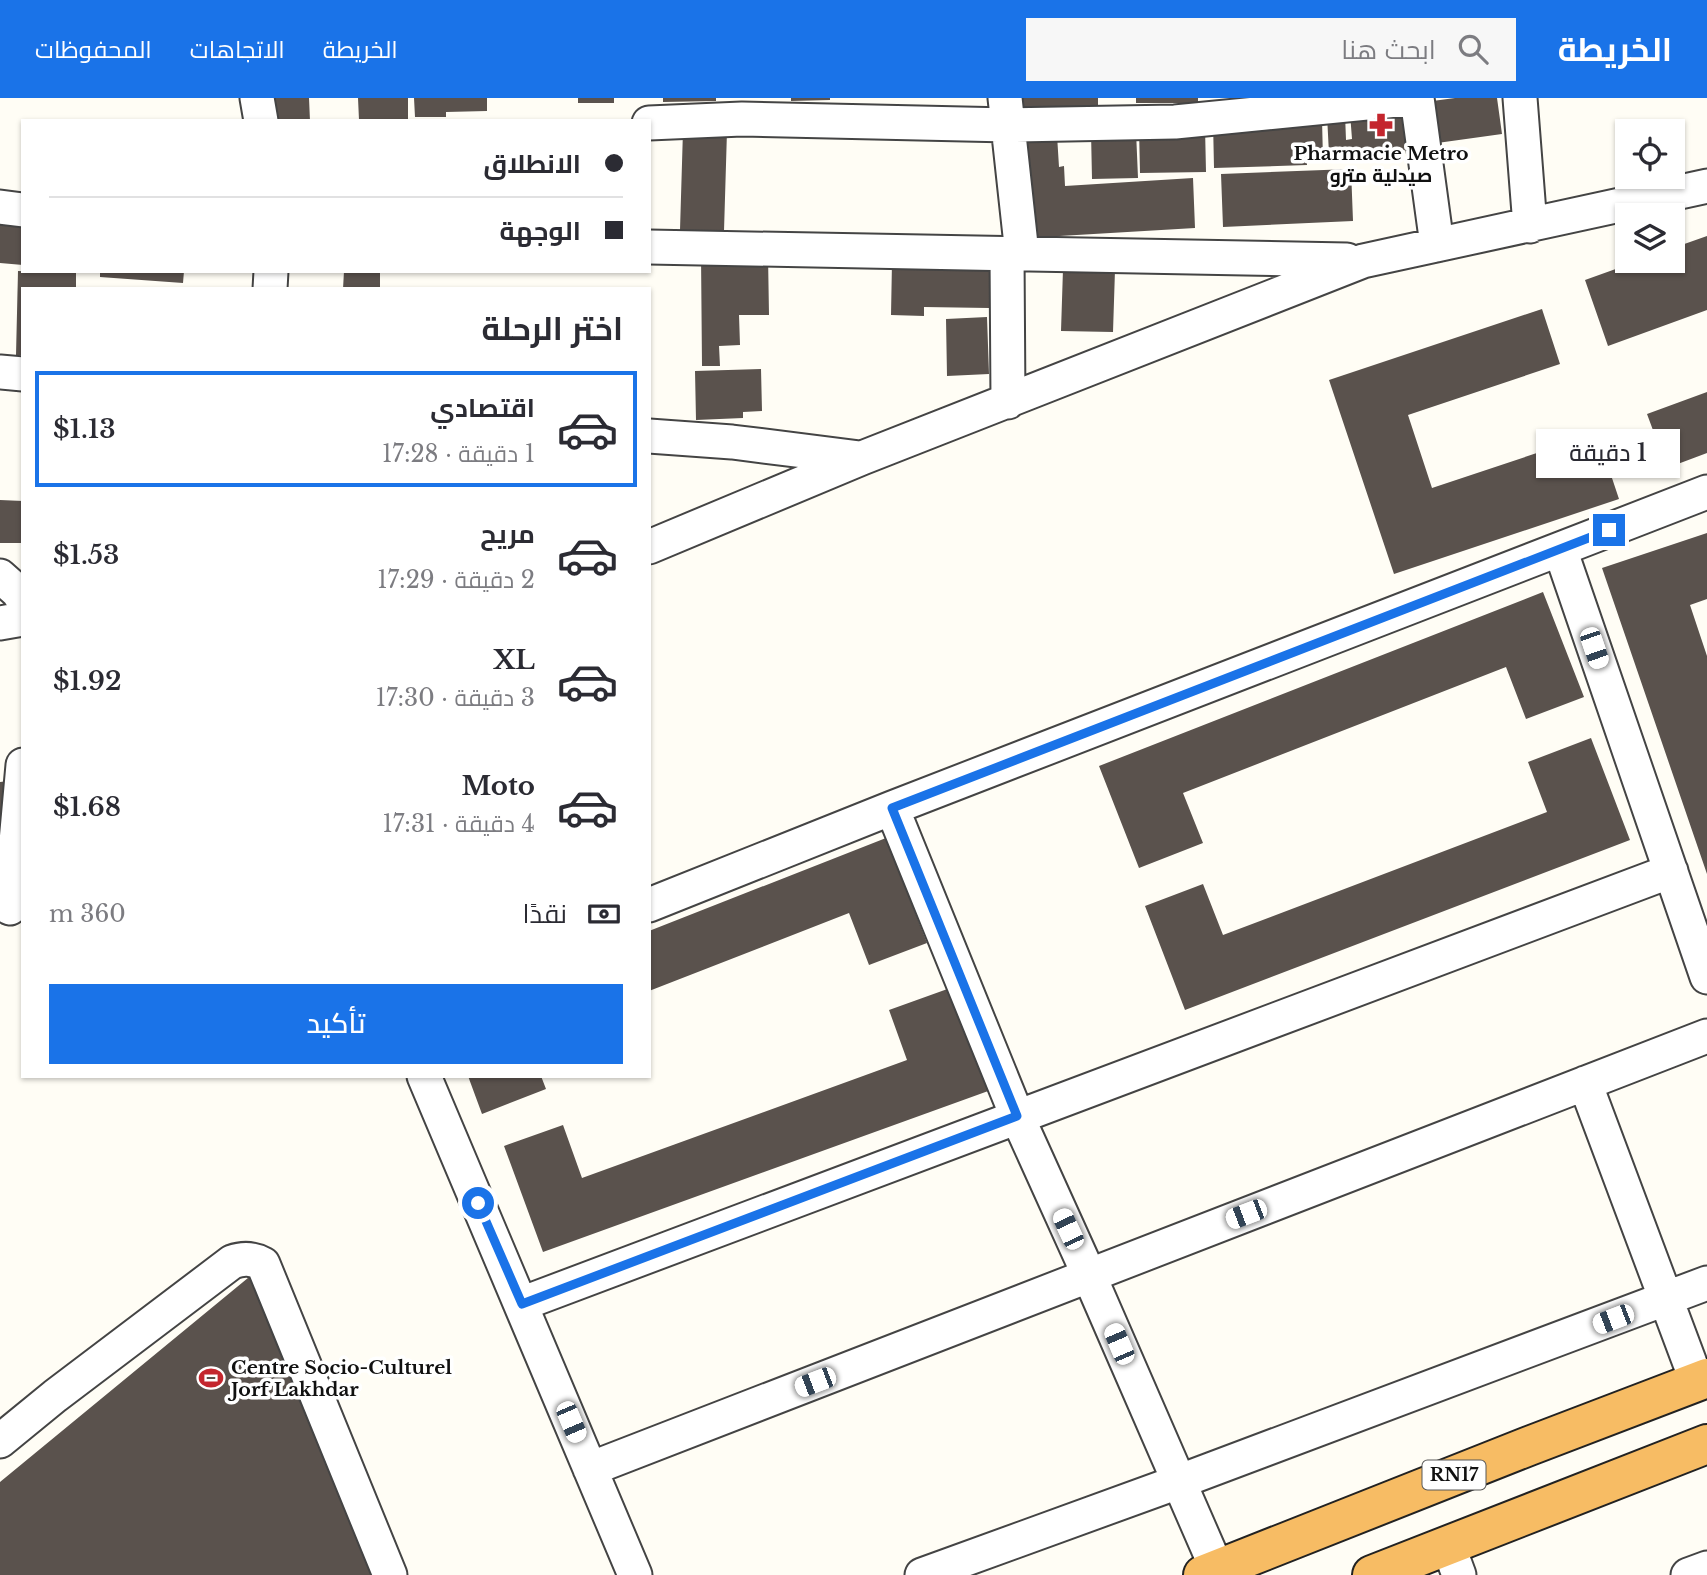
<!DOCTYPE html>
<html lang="ar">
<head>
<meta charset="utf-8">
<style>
  body { margin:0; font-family:"Libre Baskerville",Cairo,serif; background:#f7f7f7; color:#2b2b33; direction:rtl; height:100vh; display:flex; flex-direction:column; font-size:26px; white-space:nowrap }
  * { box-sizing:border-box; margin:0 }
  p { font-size:23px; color:#7c7c81 }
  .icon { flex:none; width:38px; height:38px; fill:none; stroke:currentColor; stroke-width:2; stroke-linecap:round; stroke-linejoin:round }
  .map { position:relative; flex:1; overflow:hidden; direction:ltr }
  .drawer { position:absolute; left:21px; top:189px; width:630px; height:791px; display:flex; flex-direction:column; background:#fff; border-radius:0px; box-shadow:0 2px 5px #0004; direction:rtl }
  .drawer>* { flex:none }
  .guide { position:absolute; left:21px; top:21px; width:630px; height:154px; border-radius:0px; box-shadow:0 2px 5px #0004; direction:rtl; display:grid; align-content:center; height:154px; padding:0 28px; background:#fff }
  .tools { position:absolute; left:1615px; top:21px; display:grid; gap:14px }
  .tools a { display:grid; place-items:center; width:70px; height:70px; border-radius:0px; background:#fff; box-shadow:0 2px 5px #0004; font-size:35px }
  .end { position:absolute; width:32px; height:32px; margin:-16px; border:9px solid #1a73e8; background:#fff; box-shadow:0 0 0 4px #fff }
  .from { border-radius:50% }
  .bubble { position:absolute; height:49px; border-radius:0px; background:#fff; box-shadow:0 2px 5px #0004; font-size:23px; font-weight:600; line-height:49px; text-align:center; direction:rtl }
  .car { position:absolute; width:21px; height:42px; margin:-21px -10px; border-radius:9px; box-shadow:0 0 5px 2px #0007; background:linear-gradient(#fff 24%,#345 0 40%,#fff 0 76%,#345 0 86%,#fff 0) }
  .guide b { display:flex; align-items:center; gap:24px; height:66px; font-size:26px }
  .guide b+b { border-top:2px solid #e1e1e2 }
  .guide i { width:18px; height:18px; background:#2b2b33 }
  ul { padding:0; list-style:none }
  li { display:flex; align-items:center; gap:21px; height:116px; margin:0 14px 10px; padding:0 14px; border:4px solid transparent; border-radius:0px }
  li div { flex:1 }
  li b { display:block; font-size:26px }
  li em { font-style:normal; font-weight:600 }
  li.on { border-color:#1a73e8 }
  li>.icon { width:63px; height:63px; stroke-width:1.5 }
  h2 { padding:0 28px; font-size:32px; line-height:84px }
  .pay { display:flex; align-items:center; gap:18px; height:77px; padding:0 28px; font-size:26px }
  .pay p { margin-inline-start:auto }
  .action { display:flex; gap:14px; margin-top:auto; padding:14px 28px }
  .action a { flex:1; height:80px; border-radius:0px; background:#1a73e8; color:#fff; font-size:28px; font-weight:600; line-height:80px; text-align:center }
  header { display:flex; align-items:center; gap:42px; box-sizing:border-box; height:98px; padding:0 35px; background:#1a73e8; color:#fff }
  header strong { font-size:33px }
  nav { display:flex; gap:38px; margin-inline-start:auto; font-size:24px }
  .search { width:490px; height:63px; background:#f7f7f7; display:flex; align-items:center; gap:18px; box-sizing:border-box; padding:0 24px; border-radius:0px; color:#7c7c81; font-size:26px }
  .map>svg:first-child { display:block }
</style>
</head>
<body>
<header>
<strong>الخريطة</strong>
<div class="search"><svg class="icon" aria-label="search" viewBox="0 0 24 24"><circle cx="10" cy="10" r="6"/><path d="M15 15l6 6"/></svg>ابحث هنا</div>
<nav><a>الخريطة</a><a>الاتجاهات</a><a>المحفوظات</a></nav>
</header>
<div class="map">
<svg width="1707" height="1477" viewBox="0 0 1707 1477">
  <rect width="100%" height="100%" fill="#fffdf5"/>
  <!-- building -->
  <path fill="#5a524d" d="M 271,0 L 309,0 L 310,23 L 272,23 Z
    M 358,0 L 408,0 L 408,21 L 359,22 Z
    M 414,0 L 487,0 L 487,13 L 446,14 L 446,19 L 415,19 Z
    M 578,0 L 614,0 L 614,5 L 578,5 Z
    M 663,0 L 716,0 L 716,3 L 663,4 Z
    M 791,0 L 830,0 L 830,2 L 791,3 Z
    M 1013,0 L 1098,0 L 1098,8 L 1014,13 Z
    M 1136,0 L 1198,0 L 1198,5 L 1136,5 Z
    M 1455,0 L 1497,0 L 1502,36 L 1430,46 L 1425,4 Z
    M 1408,12 L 1410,52 L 1329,56 L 1327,17 L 1345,16 L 1346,42 L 1352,41 L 1350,15 Z
    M 1322,21 L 1323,62 L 1307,63 L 1307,67 L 1214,70 L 1213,23 Z
    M 1205,29 L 1206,74 L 1140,75 L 1139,30 Z
    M 683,32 L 727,33 L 724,133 L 680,132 Z
    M 1136,33 L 1138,80 L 1092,81 L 1091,34 Z
    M 1057,37 L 1059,69 L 1064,68 L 1065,88 L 1193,80 L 1195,130 L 1026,140 L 1021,39 Z
    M 1351,71 L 1353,123 L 1223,129 L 1221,76 Z
    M 0,122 L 23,124 L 23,167 L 0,165 Z
    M 1707,138 L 1707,212 L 1608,248 L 1585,182 L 1638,163 L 1673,163 L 1673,150 Z
    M 701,157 L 768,157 L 769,217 L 739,217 L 740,247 L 719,248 L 720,268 L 702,268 Z
    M 892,164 L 991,167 L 989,210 L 924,209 L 924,218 L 891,217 Z
    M 1063,171 L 1115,172 L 1113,234 L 1061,233 Z
    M 18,173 L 76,175 L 76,191 L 23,191 L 23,257 L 16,257 Z
    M 100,173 L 184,173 L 183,185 L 100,179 Z
    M 344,173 L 380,173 L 380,191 L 343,191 Z
    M 1542,211 L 1560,266 L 1408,317 L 1432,390 L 1597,335 L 1619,401 L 1394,476 L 1329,282 Z
    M 987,219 L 989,276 L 947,278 L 946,221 Z
    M 761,271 L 762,313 L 743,314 L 743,320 L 696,322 L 695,273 Z
    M 1707,294 L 1707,355 L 1667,370 L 1647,316 Z
    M 0,402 L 23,403 L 23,445 L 0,445 Z
    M 1707,435 L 1707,501 L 1690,507 L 1707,558 L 1707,776 L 1602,470 Z
    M 1543,494 L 1584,599 L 1526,621 L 1506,569 L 1183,695 L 1203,745 L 1139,770 L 1099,668 Z
    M 1591,640 L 1630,742 L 1185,912 L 1145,808 L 1203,786 L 1223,837 L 1547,714 L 1528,664 Z
    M 9,683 L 11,730 L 0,731 L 0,684 Z
    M 886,740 L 927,845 L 869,867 L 849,815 L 649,893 L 649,833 Z
    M 953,889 L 991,992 L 543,1154 L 504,1048 L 563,1027 L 582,1080 L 907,962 L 889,912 Z
    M 468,978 L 541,978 L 546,991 L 482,1016 Z
    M 254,1175 L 375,1477 L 0,1477 L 0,1384 Z"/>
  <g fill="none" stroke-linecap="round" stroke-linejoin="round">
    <!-- minor casing -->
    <g stroke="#444" stroke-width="37">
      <path id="minor" d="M 257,0 L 261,23
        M 1005,0 L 1022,156
        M 1417,0 L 1437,147
        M 1520,0 L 1530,128
        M 649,25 L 742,21 L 1009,27 L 1175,24 L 1417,0
        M 0,109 L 23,112
        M 649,149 L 1347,162
        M 1007,156 L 1008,304
        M 270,191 L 271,173
        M 0,274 L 23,276
        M 649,338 L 732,344 L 860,360
        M 649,449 L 862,360 L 1363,163 L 1707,88
        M 1560,451 L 1707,879
        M 0,478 L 18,494 L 23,502
        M 0,525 L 23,521
        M 892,710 L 1017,1018 L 1089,1177 L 1217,1471
        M 649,807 L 892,710 L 1707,394
        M 10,810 L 23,667
        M 424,978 L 635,1477
        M 1585,985 L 1697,1284
        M 521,1206 L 1671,773
        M 0,1343 L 55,1298 L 232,1164 C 243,1160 252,1160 263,1166 L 390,1477
        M 590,1371 L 1707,938
        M 1448,1447 L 1459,1477
        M 922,1477 L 1178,1384 L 1707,1185
        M 1688,1477 L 1707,1470"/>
    </g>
    <!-- trunk casing -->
    <g stroke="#222" stroke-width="42">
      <path id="trunk" d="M 1203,1477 L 1529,1348 L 1707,1280
        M 1372,1477 L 1707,1346"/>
    </g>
    <!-- minor -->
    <use href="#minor" stroke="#fff" stroke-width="33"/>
    <!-- trunk -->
    <use href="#trunk" stroke="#f7bc64" stroke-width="38"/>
  </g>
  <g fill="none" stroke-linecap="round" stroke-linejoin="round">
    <!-- route -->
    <path stroke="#1a73e8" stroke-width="9" d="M 478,1105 L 522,1206 L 1017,1018 L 892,710 L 1609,432"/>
  </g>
  <!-- icons -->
  <defs>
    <g id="pharmacy-bare" transform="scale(1.89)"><path d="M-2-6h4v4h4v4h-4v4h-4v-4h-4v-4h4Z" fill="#c4262e" stroke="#fff" stroke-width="2.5" paint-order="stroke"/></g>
    <g id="stadium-bare" transform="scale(1.89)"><path d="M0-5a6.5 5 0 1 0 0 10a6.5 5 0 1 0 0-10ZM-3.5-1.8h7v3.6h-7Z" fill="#c4262e" stroke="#fff" stroke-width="2.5" paint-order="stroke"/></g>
  </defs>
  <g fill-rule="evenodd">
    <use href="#pharmacy-bare" x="1381" y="27"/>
    <use href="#stadium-bare" x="211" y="1280"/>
  </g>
  <g text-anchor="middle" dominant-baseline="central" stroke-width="7" stroke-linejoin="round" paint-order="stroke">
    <!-- shield labels -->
    <rect fill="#fff" stroke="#585858" stroke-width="2" x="1422.5" y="1362.5" width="63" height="29" rx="5"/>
    <g font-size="18" font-weight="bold" fill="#111">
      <text x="1454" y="1377">RN17</text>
    </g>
    <!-- poi labels -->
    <g font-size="19" font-weight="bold" fill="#111" stroke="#fff">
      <text x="1381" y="55">Pharmacie Metro<tspan x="1381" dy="22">صيدلية مترو</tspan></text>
      <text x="231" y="1269" text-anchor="start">Centre Socio-Culturel<tspan x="231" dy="22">Jorf Lakhdar</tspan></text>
    </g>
  </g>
</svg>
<div class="tools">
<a><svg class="icon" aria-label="locate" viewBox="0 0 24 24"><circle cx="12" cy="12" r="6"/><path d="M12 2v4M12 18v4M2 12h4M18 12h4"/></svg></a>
<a><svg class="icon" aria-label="layers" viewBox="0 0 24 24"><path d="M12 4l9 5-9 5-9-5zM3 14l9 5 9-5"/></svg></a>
</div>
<i class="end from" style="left:478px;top:1105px"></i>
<i class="end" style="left:1609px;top:432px"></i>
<div class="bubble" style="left:1536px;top:331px;width:144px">1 دقيقة</div>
<i class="car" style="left:1594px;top:550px;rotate:161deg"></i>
<i class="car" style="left:1246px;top:1116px;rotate:249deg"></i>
<i class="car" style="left:1068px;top:1131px;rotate:335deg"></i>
<i class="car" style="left:1613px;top:1221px;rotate:249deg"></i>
<i class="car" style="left:1119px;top:1246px;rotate:337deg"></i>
<i class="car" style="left:815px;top:1284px;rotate:249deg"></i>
<i class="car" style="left:571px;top:1324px;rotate:157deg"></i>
<div class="guide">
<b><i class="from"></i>الانطلاق</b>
<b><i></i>الوجهة</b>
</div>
<section class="drawer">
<h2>اختر الرحلة</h2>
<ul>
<li class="on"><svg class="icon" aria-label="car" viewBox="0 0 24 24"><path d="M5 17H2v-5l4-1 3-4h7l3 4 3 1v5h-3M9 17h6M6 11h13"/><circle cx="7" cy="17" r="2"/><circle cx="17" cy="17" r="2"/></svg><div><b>اقتصادي</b><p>1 دقيقة · 17:28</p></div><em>$1.13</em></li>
<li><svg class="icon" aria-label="car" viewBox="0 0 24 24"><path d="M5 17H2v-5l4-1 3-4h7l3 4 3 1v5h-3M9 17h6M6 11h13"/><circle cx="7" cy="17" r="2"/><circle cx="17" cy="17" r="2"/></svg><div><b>مريح</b><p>2 دقيقة · 17:29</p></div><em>$1.53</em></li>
<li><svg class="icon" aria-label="car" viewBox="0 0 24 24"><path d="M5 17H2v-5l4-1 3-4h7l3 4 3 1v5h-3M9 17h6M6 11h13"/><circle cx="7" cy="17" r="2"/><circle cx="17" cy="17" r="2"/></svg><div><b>XL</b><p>3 دقيقة · 17:30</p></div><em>$1.92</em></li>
<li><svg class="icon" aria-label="car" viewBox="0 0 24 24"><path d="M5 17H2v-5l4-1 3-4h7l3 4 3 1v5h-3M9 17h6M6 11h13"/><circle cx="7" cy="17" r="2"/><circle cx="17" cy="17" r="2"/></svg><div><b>Moto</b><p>4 دقيقة · 17:31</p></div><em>$1.68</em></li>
</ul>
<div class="pay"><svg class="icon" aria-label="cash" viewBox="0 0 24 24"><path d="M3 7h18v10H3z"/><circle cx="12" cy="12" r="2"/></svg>نقدًا<p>360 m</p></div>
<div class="action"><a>تأكيد</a></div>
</section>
</div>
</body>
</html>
